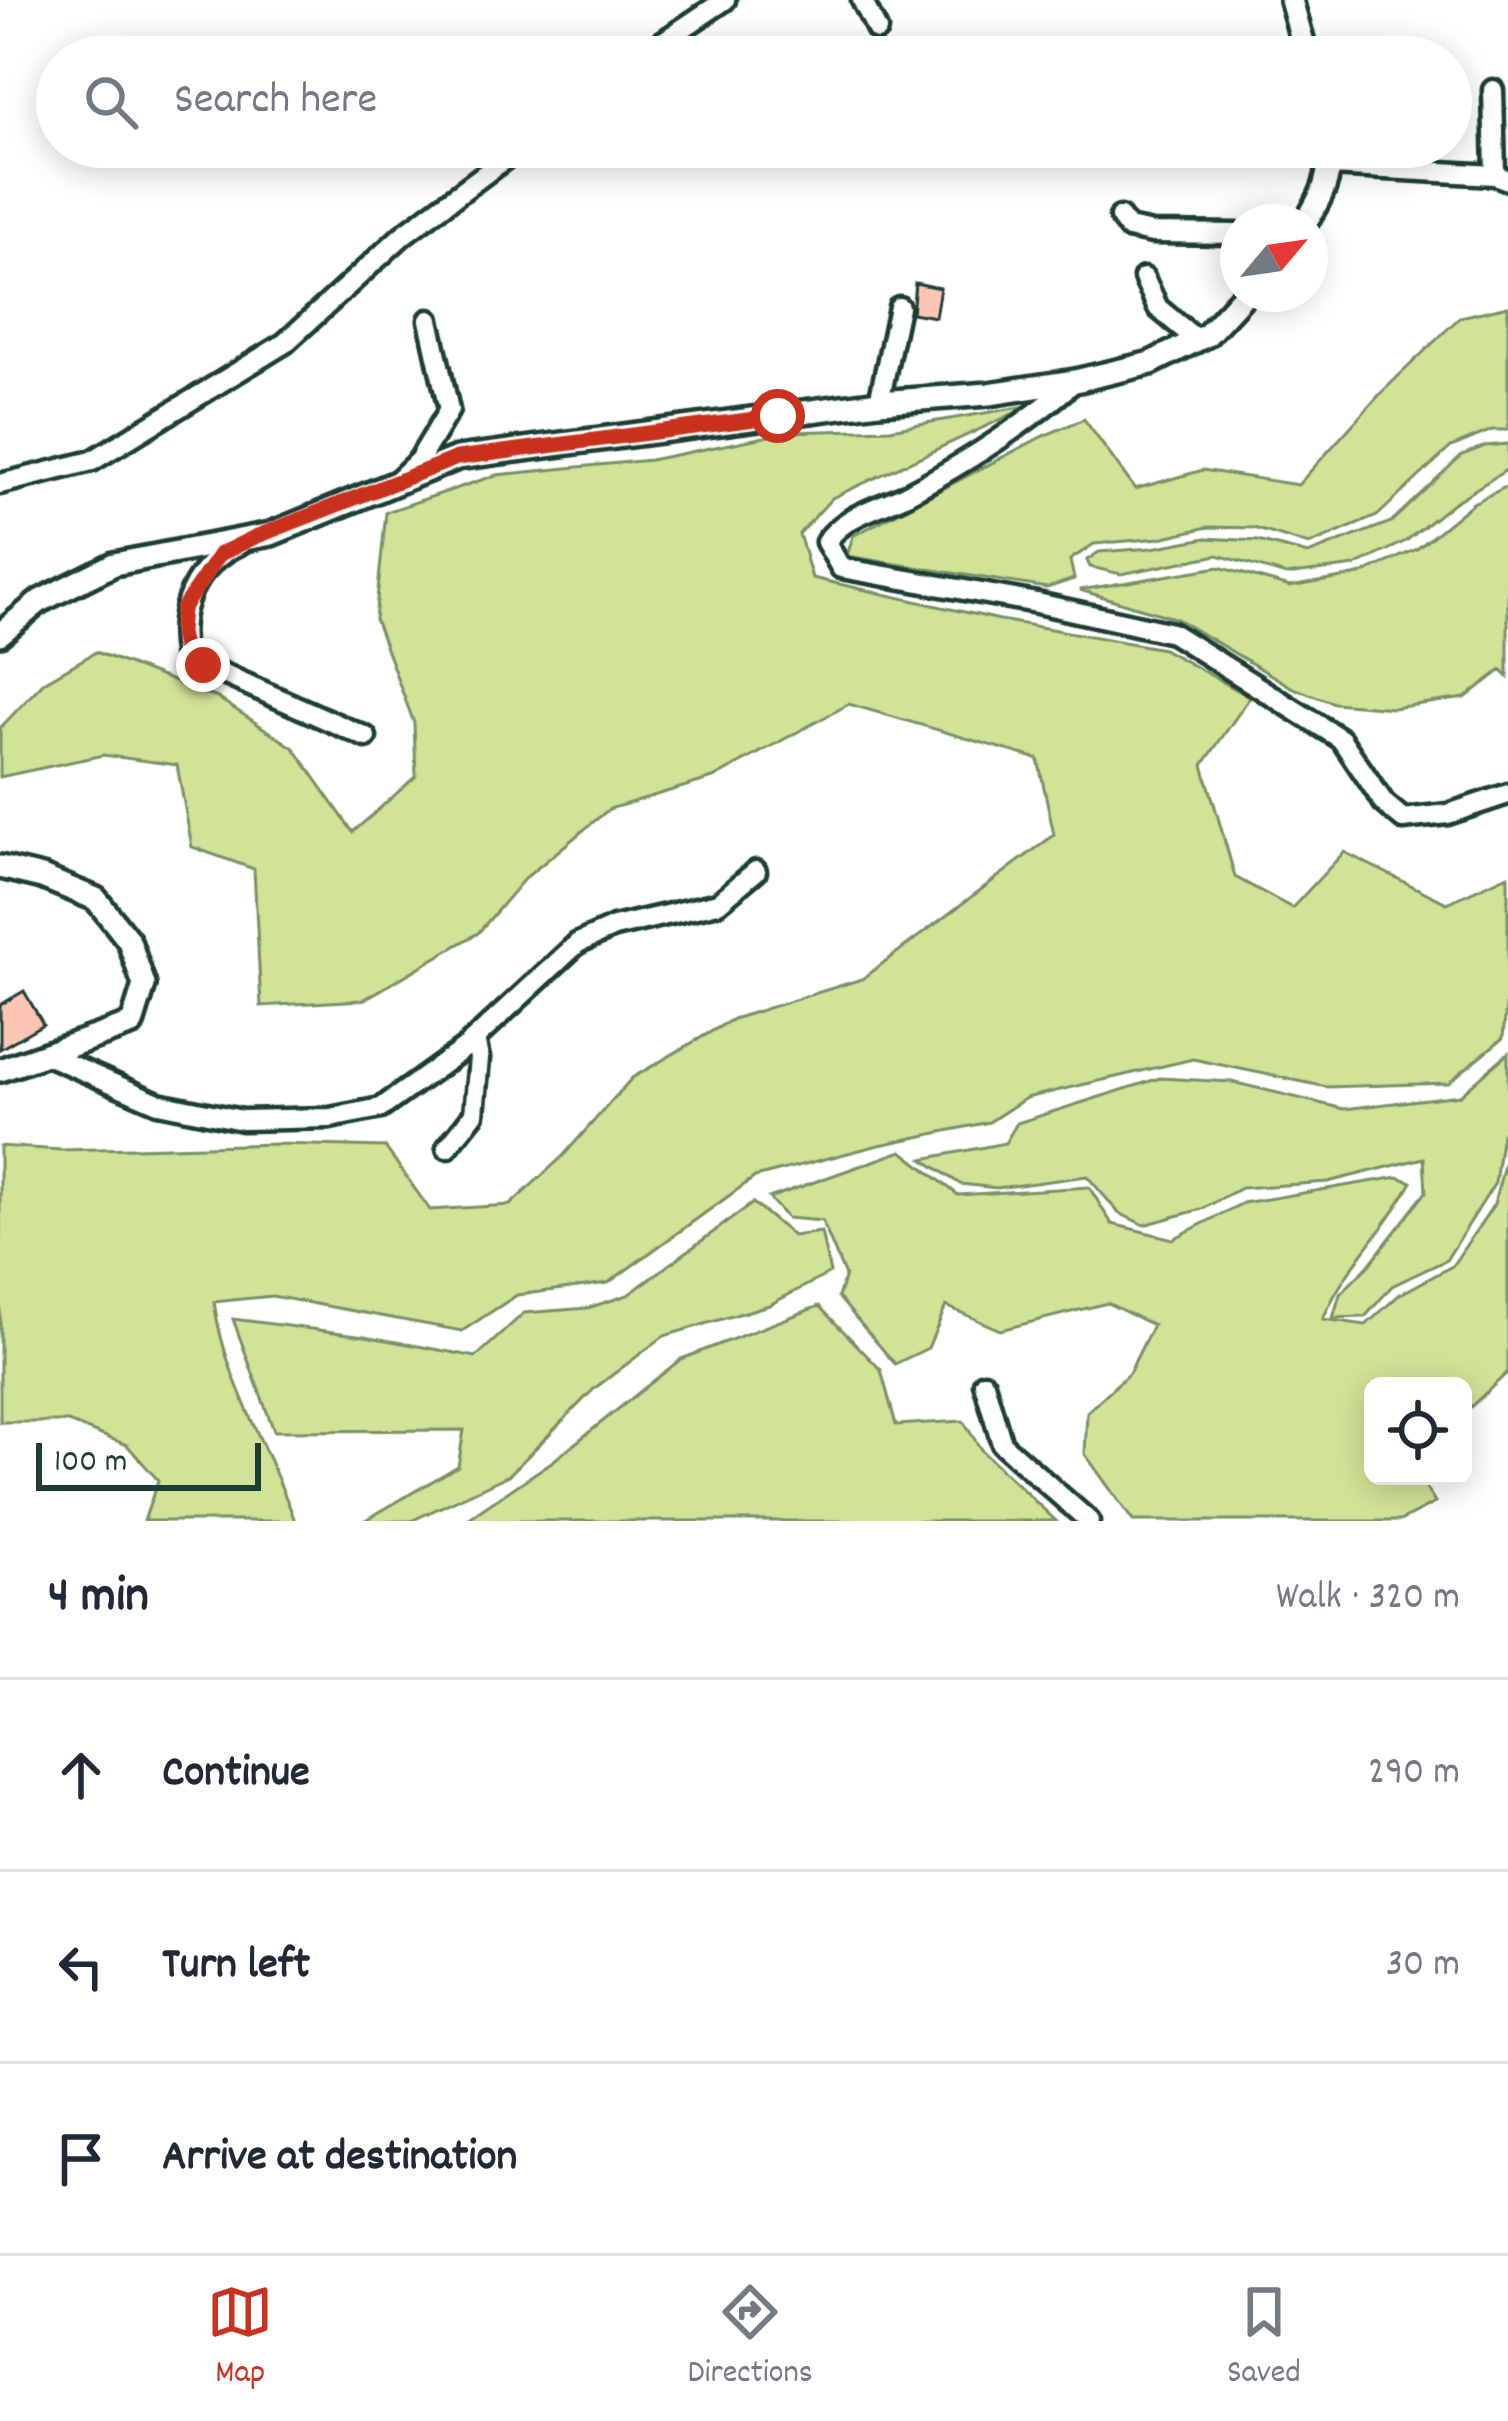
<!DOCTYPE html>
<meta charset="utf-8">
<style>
:root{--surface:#fff;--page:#f2f2f3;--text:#1f2937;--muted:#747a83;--line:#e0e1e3;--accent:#c8321e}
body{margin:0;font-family:Dekko,sans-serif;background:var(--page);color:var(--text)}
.controls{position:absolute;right:36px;bottom:36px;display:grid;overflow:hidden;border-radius:18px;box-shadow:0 6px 30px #0003}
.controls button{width:108px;height:108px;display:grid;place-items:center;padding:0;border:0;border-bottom:3px solid var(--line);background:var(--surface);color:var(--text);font:60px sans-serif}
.compass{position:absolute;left:1220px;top:204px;width:108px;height:108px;border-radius:50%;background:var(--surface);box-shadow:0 6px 30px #0003;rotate:61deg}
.scale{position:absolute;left:36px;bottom:30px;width:225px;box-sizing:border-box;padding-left:12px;border:6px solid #1f3d34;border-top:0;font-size:33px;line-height:42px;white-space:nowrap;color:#1f3d34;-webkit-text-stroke:9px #fff;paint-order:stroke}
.stop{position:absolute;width:36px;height:36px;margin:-27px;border:9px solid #c8321e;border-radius:50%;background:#fff}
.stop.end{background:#c8321e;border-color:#fff;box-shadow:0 3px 12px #0008}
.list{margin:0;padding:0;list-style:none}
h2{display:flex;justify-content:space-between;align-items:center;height:156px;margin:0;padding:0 48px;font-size:51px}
h2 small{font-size:39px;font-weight:400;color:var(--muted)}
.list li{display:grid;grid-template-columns:78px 1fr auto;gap:36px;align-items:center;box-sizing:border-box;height:192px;padding:0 48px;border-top:3px solid var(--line)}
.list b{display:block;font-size:45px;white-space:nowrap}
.list em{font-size:39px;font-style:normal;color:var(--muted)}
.icon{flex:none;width:66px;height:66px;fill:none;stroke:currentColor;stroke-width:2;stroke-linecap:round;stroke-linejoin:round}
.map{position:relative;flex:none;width:1508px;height:1521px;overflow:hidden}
.search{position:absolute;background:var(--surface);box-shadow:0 6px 30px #0003;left:36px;right:36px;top:36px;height:132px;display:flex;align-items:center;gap:30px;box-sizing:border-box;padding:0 42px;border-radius:66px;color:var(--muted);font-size:45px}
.sheet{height:732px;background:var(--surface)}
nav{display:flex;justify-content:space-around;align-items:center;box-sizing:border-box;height:168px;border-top:3px solid var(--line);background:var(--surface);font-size:33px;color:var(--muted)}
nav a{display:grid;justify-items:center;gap:6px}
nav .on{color:var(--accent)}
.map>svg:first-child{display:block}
.green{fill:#d1e397;stroke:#789066;stroke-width:3}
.building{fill:#fec5b5;stroke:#1f3d34;stroke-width:3}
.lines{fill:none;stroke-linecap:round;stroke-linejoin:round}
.minor-casing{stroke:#1f3d34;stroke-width:27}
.tertiary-casing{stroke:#1f3d34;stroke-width:30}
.minor{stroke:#fff;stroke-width:18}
.tertiary{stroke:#fff;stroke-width:21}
.route{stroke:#c8321e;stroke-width:15}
</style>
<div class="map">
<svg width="1508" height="1521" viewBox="0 0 1508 1521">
<rect width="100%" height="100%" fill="#fff"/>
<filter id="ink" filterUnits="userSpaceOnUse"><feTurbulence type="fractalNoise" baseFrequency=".00833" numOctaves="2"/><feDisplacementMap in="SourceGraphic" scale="24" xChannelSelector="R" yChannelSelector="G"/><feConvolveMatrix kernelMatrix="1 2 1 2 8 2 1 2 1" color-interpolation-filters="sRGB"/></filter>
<g filter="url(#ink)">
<path class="green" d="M1508,306V430H1492L1451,447L1377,516L1309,545L1254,528L1208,527L1160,538L1094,544L1070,560L1074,579L1047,588L847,556L853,536L1043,436L1084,419L1135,489L1203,470L1298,485L1381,393L1460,317Z
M1032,405L832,498L799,534L812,578L1000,620L1163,649L1250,697L1203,765L1235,877L1292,908L1344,852L1447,903L1508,875V985L1503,1038L1448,1083L1327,1087L1193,1059L1026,1098L989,1122L875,1146L755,1177L608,1283L517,1295L462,1331L272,1296L214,1302C225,1381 268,1447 295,1521H144L158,1480L127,1445L68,1422H0V1146L61,1150L276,1144L385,1147L430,1210L510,1205L563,1156L632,1078L733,1019L862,979L1054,835L1038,759L849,704L713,778L609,809L524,879L478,933L363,1000L261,1006L254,869L192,847L177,765L103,755L0,777V728L44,682L96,652L218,698L294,748L353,832L416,776L414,723L375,619L386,512L496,475L650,460L789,432L890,429Z
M1508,444V469L1453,503L1406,541L1355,566L1286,575L1218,555L1121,574L1090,567L1087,560L1099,552L1152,548L1206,538L1258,541L1308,554L1391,522L1462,455L1485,446Z
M1508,486V677L1501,670L1465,698L1393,708L1334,703L1293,688L1177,619L1080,590L1219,567L1290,587L1359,575L1417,549L1473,503Z
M1508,1053V1128L1502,1133L1495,1183L1446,1260L1392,1286L1365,1317L1333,1318L1340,1294L1369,1265L1426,1192L1424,1158L1328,1182L1241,1188L1202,1209L1144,1225L1119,1213L1087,1176L997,1188L960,1184L923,1159L1005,1143L1017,1123L1160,1078L1232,1082L1344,1109L1460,1095Z
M1508,1150V1372L1463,1414V1386H1373V1476H1418L1435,1503L1400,1521H1133L1085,1454L1087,1412L1129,1373L1153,1325L1107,1303L1000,1330L946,1306L928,1348L895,1364L838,1297L845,1276L822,1221L787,1218L769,1198L902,1151L958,1195L1089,1187L1112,1224L1173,1239L1243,1203L1398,1177L1412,1182C1384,1232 1345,1267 1323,1319L1366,1325L1399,1295L1452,1266L1494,1204Z
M753,1203L793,1236L821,1232L830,1273L769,1305L664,1336L595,1388L509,1475L411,1521H364L458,1466L464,1430L274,1431L233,1319L365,1336L476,1357L524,1313L588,1308L628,1295Z
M819,1306L881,1370L896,1425L963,1421L982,1451L1056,1521H465L553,1461L681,1359Z"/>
<path class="building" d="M915,283L940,288L935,317L912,313Z
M24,991L43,1024L0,1049V1005Z"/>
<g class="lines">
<g class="minor-casing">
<path id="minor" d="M862,0L877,30
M640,57L725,0
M1493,90L1495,175
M1331,166L1495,175L1508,180
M1120,217L1128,228L1152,233L1238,234
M1144,278L1158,308L1197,340
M1075,381C1025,425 964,464 905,495C876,509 845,515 826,542L841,568L1037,603L1172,633L1341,739L1384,803L1403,819L1448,814L1508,794
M879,402L899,307
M398,480L419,460L449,410L429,320
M0,484L92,461L285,343L403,235L521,147
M240,544C194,566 175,609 185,657L366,737
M47,1055L158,1103L242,1120L330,1118L381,1108L466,1047L578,943L614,927L718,903L756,871
M447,1148L474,1114L479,1058L475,1039
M984,1383L1002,1444L1089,1521"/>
</g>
<g class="tertiary-casing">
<path id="tertiary" d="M1291,0L1307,57
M1306,222C1321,197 1333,177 1327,147
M0,634L40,601L114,564L271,534L457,458L879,402L989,394L1075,381L1151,363L1207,335L1245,294
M0,867L42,877L96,899L129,941L144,985L132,1024L0,1070"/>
</g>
<use href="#minor" class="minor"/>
<use href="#tertiary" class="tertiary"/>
</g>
</g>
<g class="lines" filter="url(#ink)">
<path class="route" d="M203,665L185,657L180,633L182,609L220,554L255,537L457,458L778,416"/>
</g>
</svg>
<div class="controls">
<button><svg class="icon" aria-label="locate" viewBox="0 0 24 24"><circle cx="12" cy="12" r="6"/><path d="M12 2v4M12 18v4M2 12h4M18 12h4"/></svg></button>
</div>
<svg class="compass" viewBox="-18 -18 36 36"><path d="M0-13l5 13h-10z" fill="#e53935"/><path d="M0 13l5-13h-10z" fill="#747a83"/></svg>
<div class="scale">100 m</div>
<div class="stop" style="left:778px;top:416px"></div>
<div class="stop end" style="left:203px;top:665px"></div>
<div class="search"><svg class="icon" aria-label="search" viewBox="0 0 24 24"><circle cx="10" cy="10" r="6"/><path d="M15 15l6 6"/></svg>Search here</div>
</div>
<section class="sheet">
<h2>4 min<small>Walk · 320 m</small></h2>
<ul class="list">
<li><svg class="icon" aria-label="ahead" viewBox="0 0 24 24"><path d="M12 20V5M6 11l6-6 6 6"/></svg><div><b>Continue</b></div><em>290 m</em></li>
<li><svg class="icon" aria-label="left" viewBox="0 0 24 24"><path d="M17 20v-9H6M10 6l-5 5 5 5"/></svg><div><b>Turn left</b></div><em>30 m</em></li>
<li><svg class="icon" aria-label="arrive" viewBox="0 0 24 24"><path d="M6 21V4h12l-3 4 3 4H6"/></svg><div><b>Arrive at destination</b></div></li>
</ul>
</section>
<nav>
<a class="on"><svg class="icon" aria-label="map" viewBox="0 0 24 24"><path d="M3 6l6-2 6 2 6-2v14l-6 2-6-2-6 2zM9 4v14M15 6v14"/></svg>Map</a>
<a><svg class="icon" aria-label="directions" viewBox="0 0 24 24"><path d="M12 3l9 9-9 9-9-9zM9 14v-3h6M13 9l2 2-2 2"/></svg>Directions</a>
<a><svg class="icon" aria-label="saved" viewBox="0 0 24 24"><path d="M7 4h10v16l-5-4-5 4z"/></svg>Saved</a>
</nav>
